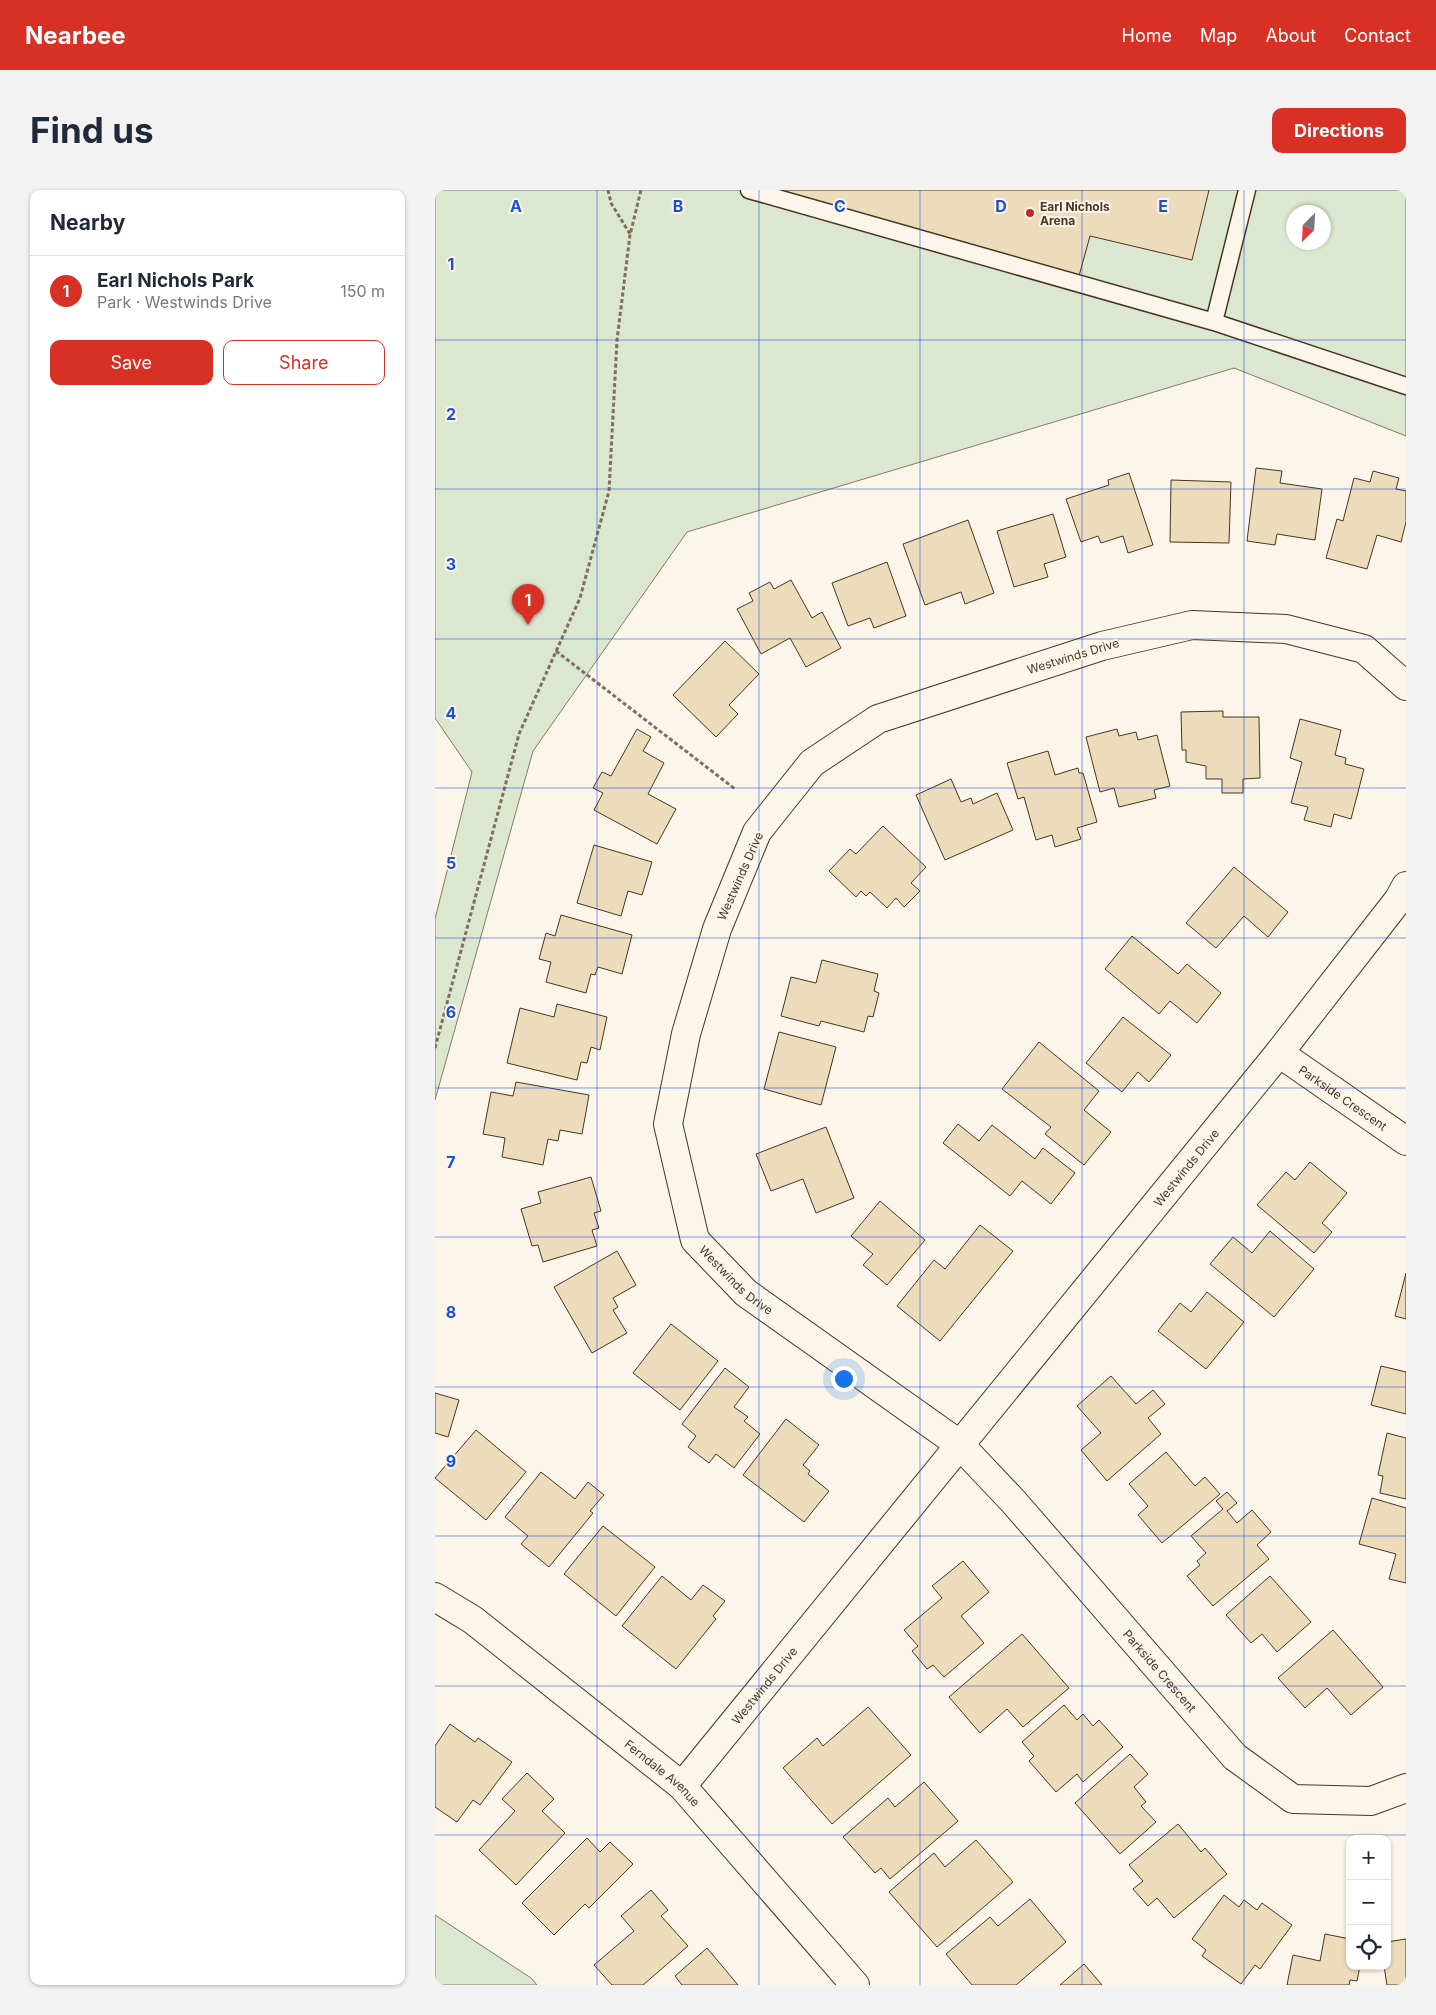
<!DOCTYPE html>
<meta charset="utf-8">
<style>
:root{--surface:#fff;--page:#f2f2f3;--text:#1f2937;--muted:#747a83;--line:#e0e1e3;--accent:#d93025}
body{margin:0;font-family:Inter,sans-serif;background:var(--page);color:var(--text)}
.controls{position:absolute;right:15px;bottom:15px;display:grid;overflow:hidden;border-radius:10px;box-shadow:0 1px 4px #0004}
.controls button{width:45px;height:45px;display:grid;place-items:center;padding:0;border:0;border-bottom:1px solid var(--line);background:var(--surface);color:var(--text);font:25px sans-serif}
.compass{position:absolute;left:851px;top:15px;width:45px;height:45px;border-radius:50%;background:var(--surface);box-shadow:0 1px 4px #0004;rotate:204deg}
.you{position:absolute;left:408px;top:1188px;width:18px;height:18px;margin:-12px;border:4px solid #fff;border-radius:50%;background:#1a73e8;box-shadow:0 0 0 8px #1a73e833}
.badge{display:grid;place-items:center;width:32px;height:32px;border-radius:50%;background:var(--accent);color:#fff;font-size:16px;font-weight:700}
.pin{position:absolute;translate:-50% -41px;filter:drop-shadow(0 1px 2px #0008)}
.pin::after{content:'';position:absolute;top:26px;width:18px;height:15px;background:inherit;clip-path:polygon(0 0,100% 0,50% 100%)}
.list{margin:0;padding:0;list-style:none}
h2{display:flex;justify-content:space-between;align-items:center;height:65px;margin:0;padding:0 20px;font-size:21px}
h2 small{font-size:16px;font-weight:400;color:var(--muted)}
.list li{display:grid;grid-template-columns:32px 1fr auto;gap:15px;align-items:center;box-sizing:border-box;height:70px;padding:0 20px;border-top:1px solid var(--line)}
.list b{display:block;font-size:19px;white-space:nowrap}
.list p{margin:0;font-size:16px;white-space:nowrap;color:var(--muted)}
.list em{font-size:16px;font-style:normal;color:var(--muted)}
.actions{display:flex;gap:10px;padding:15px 20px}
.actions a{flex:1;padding:11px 0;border:1px solid var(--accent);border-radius:10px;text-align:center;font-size:18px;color:var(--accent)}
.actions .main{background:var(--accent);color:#fff}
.icon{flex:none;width:28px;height:28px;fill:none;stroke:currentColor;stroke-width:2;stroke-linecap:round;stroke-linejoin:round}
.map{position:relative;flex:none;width:971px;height:1795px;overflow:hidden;border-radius:10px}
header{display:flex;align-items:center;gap:30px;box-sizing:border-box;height:70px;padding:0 25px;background:var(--accent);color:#fff}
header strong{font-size:24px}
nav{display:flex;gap:28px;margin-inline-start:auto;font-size:18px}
.intro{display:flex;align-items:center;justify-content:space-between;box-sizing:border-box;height:120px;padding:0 30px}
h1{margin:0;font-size:35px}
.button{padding:12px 22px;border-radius:10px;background:var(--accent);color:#fff;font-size:18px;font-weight:700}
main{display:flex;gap:30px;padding:0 30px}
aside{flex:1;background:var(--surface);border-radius:10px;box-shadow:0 1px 4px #0004}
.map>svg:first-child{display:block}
.green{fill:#dce7d0;stroke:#887966;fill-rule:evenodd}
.building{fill:#ecdcbc;stroke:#4a3520}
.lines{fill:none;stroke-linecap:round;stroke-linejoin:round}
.service-casing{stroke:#4a3520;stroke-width:19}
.minor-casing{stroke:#4a3520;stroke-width:30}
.tertiary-casing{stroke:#4a3520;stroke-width:30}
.path{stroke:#7f6f5c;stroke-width:3;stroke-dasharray:4 2.5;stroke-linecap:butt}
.service{stroke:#fbf6e9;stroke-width:16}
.minor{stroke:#fbf6e9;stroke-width:28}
.tertiary{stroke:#fbf6e9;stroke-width:28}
.grid{fill:none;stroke:#1d4ed8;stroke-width:1;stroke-opacity:0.55}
.poi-dot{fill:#c62828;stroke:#fbf6e9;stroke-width:2}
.labels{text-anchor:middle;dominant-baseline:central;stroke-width:4;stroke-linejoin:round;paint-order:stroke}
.poi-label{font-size:12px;font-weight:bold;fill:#4a3520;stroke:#fbf6e9;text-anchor:start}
.street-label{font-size:12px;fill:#4a3520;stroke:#fbf6e9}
.grid-label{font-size:16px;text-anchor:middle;font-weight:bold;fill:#1d4ed8;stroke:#fbf6e9;stroke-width:4;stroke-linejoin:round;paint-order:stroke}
</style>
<header>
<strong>Nearbee</strong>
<nav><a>Home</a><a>Map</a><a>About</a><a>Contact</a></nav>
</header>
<div class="intro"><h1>Find us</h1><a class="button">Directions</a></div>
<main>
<aside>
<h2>Nearby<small></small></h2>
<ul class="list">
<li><span class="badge">1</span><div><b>Earl Nichols Park</b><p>Park · Westwinds Drive</p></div><em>150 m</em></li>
</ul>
<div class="actions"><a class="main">Save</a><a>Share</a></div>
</aside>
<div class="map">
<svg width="971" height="1795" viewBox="0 0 971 1795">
<rect width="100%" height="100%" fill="#fbf6e9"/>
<path class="green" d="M0,0H971V246L799,178L252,342L98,561L0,910V729L37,582L0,528ZM858,22H888V52H858Z
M0,1725L96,1788L102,1795H0Z"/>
<path class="building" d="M339,0H774L757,70L655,46L644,86Z
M821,278L847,281L845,293L887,299L880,350L842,344L840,355L812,351Z
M938,281L964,288L961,299L971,301V332L966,352L942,345L932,379L891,368L902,329L908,331L919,288L935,292Z
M694,283L718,355L693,363L688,346L666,353L663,346L646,352L631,309L674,295L673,290Z
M736,290L796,292L794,353L735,352Z
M618,324L631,367L609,374L613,387L579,397L562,341Z
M533,330L559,403L530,414L526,402L490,415L468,354Z
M452,372L471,426L439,438L435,428L413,436L397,393Z
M356,390L377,428L387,422L406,458L371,477L355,448L326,464L302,419L318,411L314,403L335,392L339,399Z
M290,451L324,484L294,515L303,524L281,547L238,505Z
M788,521V527H824L825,588L808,589V603H787V589H771V576L751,572V560H747L746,522Z
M865,529L906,540L900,565L911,568L910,574L929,579L916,629L899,624L896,637L869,630L873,617L856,613L867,572L855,568Z
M202,539L216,547L208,561L229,573L213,604L241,619L222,654L159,620L168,603L158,598L167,582L176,586Z
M682,539L684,546L701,542L703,550L722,545L735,596L719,600L721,608L684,617L679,598L665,602L651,547Z
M613,561L620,585L643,578L644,583H648L662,632L642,638L646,649L620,657L617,645L601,650L589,607L583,609L572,573Z
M516,589L526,612L536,608L538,614L562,603L578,640L510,670L481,605Z
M448,636L491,677L476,693L485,701L469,717L461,708L452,718L435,702L431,706L426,701L421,707L394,681L415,659L421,664Z
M159,655L217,672L207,705L193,701L186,726L142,713Z
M799,677L853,722L833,747L809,726L781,758L751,733Z
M126,725L197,745L187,784L163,777L160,785L156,784L151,803L111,792L116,772L104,769L111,743L120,746Z
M697,746L743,784L752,774L786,803L762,833L735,811L724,824L670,779Z
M387,770L443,784L439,801L444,803L438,827L433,826L429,842L386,831L384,836L346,826L356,787L381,793Z
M122,814L172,827L165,860L156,857L152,873L146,872L142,890L72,873L85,818L119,827Z
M688,827L736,865L714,892L703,882L687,902L651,873Z
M344,842L401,857L386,915L329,899Z
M604,852L664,901L649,920L676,942L649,975L610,944L616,937L567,899Z
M81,892L154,905L147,944L125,940L123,951L113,949L108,975L67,967L70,948L48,944L56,902L78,906Z
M523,934L544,951L557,935L600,969L608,958L640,983L616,1014L587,991L575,1006L508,953Z
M391,937L419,1008L381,1023L368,989L336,1001L321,964Z
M875,972L912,1003L887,1033L897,1042L879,1063L822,1015L851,982L860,990Z
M156,987L166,1021L159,1023L164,1038L157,1040L162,1056L108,1072L103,1055L97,1056L86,1019L106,1013L103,1002Z
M445,1011L490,1050L452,1095L428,1075L438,1064L416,1046Z
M545,1035L578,1061L505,1151L462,1116L499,1070L510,1079Z
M835,1041L879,1079L839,1127L775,1074L798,1047L817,1063Z
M182,1061L201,1095L178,1108L183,1117L178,1120L192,1143L157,1163L119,1097Z
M971,1083V1129L960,1126Z
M772,1102L809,1132L771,1179L723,1141L745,1113L756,1122Z
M236,1134L283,1171L245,1220L198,1183Z
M946,1176L971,1182V1224L936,1215Z
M290,1178L314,1197L299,1217L313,1227L309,1231L325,1244L299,1278L281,1264L274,1273L253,1257L261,1246L247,1234Z
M676,1186L701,1214L718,1200L730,1214L713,1228L726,1244L672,1291L646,1260L666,1243L642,1216Z
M0,1203L24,1210L13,1247L0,1243Z
M351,1229L384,1255L368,1275L375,1281L373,1284L394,1301L369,1332L308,1285Z
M41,1240L91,1282L51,1330L0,1288Z
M952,1243L971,1248V1309L945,1303L948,1286L943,1285Z
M731,1262L760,1296L770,1287L785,1304L727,1353L703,1325L713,1316L694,1294Z
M106,1282L140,1309L153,1292L169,1305L155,1321L158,1323L114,1377L86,1354L93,1346L70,1327Z
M792,1302L802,1313L792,1321L802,1333L817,1320L836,1342L822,1355L834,1369L778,1416L752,1386L765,1375L762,1371L771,1363L756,1346L788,1319L781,1311Z
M937,1308L971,1318V1393L954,1389L961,1364L924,1354Z
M168,1336L220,1377L181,1426L129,1384Z
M528,1371L554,1402L526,1426L549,1453L509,1487L498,1475L492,1479L477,1461L483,1456L469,1440L507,1408L497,1396Z
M227,1386L256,1410L268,1395L290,1411L278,1426L281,1429L241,1479L187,1436Z
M835,1386L876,1432L842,1462L827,1444L816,1453L791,1425Z
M898,1440L948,1497L916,1525L892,1498L870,1518L843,1488Z
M587,1444L634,1498L588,1537L572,1519L545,1543L514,1507Z
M629,1515L642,1530L648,1524L658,1536L664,1530L688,1557L648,1592L642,1584L621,1602L594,1571L599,1566L587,1552Z
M433,1517L476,1565L397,1634L348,1578L382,1548L388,1556Z
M15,1534L40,1552L43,1548L77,1572L45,1615L38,1610L22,1632L0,1617V1556Z
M695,1564L713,1584L699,1597L711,1612L706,1616L721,1632L685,1664L640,1613Z
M92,1583L119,1609L107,1621L130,1643L81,1695L44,1660L80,1621L67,1609Z
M489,1592L523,1631L455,1689L446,1678L440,1683L408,1647L453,1608L460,1617Z
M743,1634L766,1662L770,1658L792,1684L739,1728L722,1708L713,1716L698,1699L708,1691L694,1675Z
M152,1648L165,1662L175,1652L198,1674L154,1718L150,1714L119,1745L87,1713Z
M541,1650L578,1692L502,1757L454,1702L499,1663L510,1677Z
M216,1700L233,1720L226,1726L253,1756L208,1795H177L159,1775L199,1741L186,1726Z
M789,1705L804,1717L809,1710L822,1720L827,1713L857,1735L825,1779L820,1775L806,1794L767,1766L771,1760L757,1749Z
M595,1709L631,1752L581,1795H537L511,1764L555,1727L563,1736Z
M890,1744L915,1749V1776H925L922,1791L915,1790L914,1795H852L858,1765L885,1771Z
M971,1749V1795H952L949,1776H952V1752Z
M272,1758L288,1777L303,1795H247L240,1786Z
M649,1774L667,1795H625Z"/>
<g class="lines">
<g class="service-casing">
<path id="service" d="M314,0L779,132
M812,0L779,132L971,196"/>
</g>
<g class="minor-casing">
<g id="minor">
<path id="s1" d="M971,496L929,459L851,439L757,435L667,456L443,529L377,573L322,642L282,739L251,844L233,934L260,1050L311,1103L524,1254L578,1311L800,1567L858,1609L936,1611L971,1598"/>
<path id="s2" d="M844,863L971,951"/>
<path id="s3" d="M247,1596L844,863L964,709L971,696"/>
</g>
</g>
<g class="tertiary-casing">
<g id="tertiary">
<path id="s4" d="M0,1407L38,1430L247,1596L420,1795"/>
</g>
</g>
<path class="path" d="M173,0L176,13L195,44
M121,461L300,599
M0,858L84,544L145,408L174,301L182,150L195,45L206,0"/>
<use href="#service" class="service"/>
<use href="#minor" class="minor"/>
<use href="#tertiary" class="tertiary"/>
</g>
<path class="grid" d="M162,0V1795M324,0V1795M485,0V1795M647,0V1795M809,0V1795M0,150H971M0,299H971M0,449H971M0,598H971M0,748H971M0,898H971M0,1047H971M0,1197H971M0,1346H971M0,1496H971M0,1645H971"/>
<circle class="poi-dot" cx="595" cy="23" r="5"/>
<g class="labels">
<g class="poi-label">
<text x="605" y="16">Earl Nichols<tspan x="605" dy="14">Arena</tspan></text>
</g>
<g class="street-label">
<text transform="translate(638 466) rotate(-17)">Westwinds Drive</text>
<text transform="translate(305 686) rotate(-66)">Westwinds Drive</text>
<text stroke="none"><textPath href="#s2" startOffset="78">Parkside Crescent</textPath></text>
<text stroke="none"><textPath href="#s3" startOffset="798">Westwinds Drive</textPath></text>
<text stroke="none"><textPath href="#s1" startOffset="1209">Westwinds Drive</textPath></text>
<text stroke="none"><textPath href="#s1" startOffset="1789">Parkside Crescent</textPath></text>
<text stroke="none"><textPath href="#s3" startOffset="130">Westwinds Drive</textPath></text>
<text stroke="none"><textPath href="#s4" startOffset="288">Ferndale Avenue</textPath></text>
</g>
</g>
<g class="grid-label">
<text x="81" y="22">A</text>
<text x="243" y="22">B</text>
<text x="405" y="22">C</text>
<text x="566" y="22">D</text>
<text x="728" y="22">E</text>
<text x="16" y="80">1</text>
<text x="16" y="230">2</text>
<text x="16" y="380">3</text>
<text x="16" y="529">4</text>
<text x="16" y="679">5</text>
<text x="16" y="828">6</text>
<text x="16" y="978">7</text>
<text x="16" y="1128">8</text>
<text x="16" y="1277">9</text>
</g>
</svg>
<div class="controls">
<button>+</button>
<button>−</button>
<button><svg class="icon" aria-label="locate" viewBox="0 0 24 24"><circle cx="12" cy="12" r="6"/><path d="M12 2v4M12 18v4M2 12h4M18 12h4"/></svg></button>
</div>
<svg class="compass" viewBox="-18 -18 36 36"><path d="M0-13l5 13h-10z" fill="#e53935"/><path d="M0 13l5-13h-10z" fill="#747a83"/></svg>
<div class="you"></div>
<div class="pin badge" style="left:93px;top:435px">1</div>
</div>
</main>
